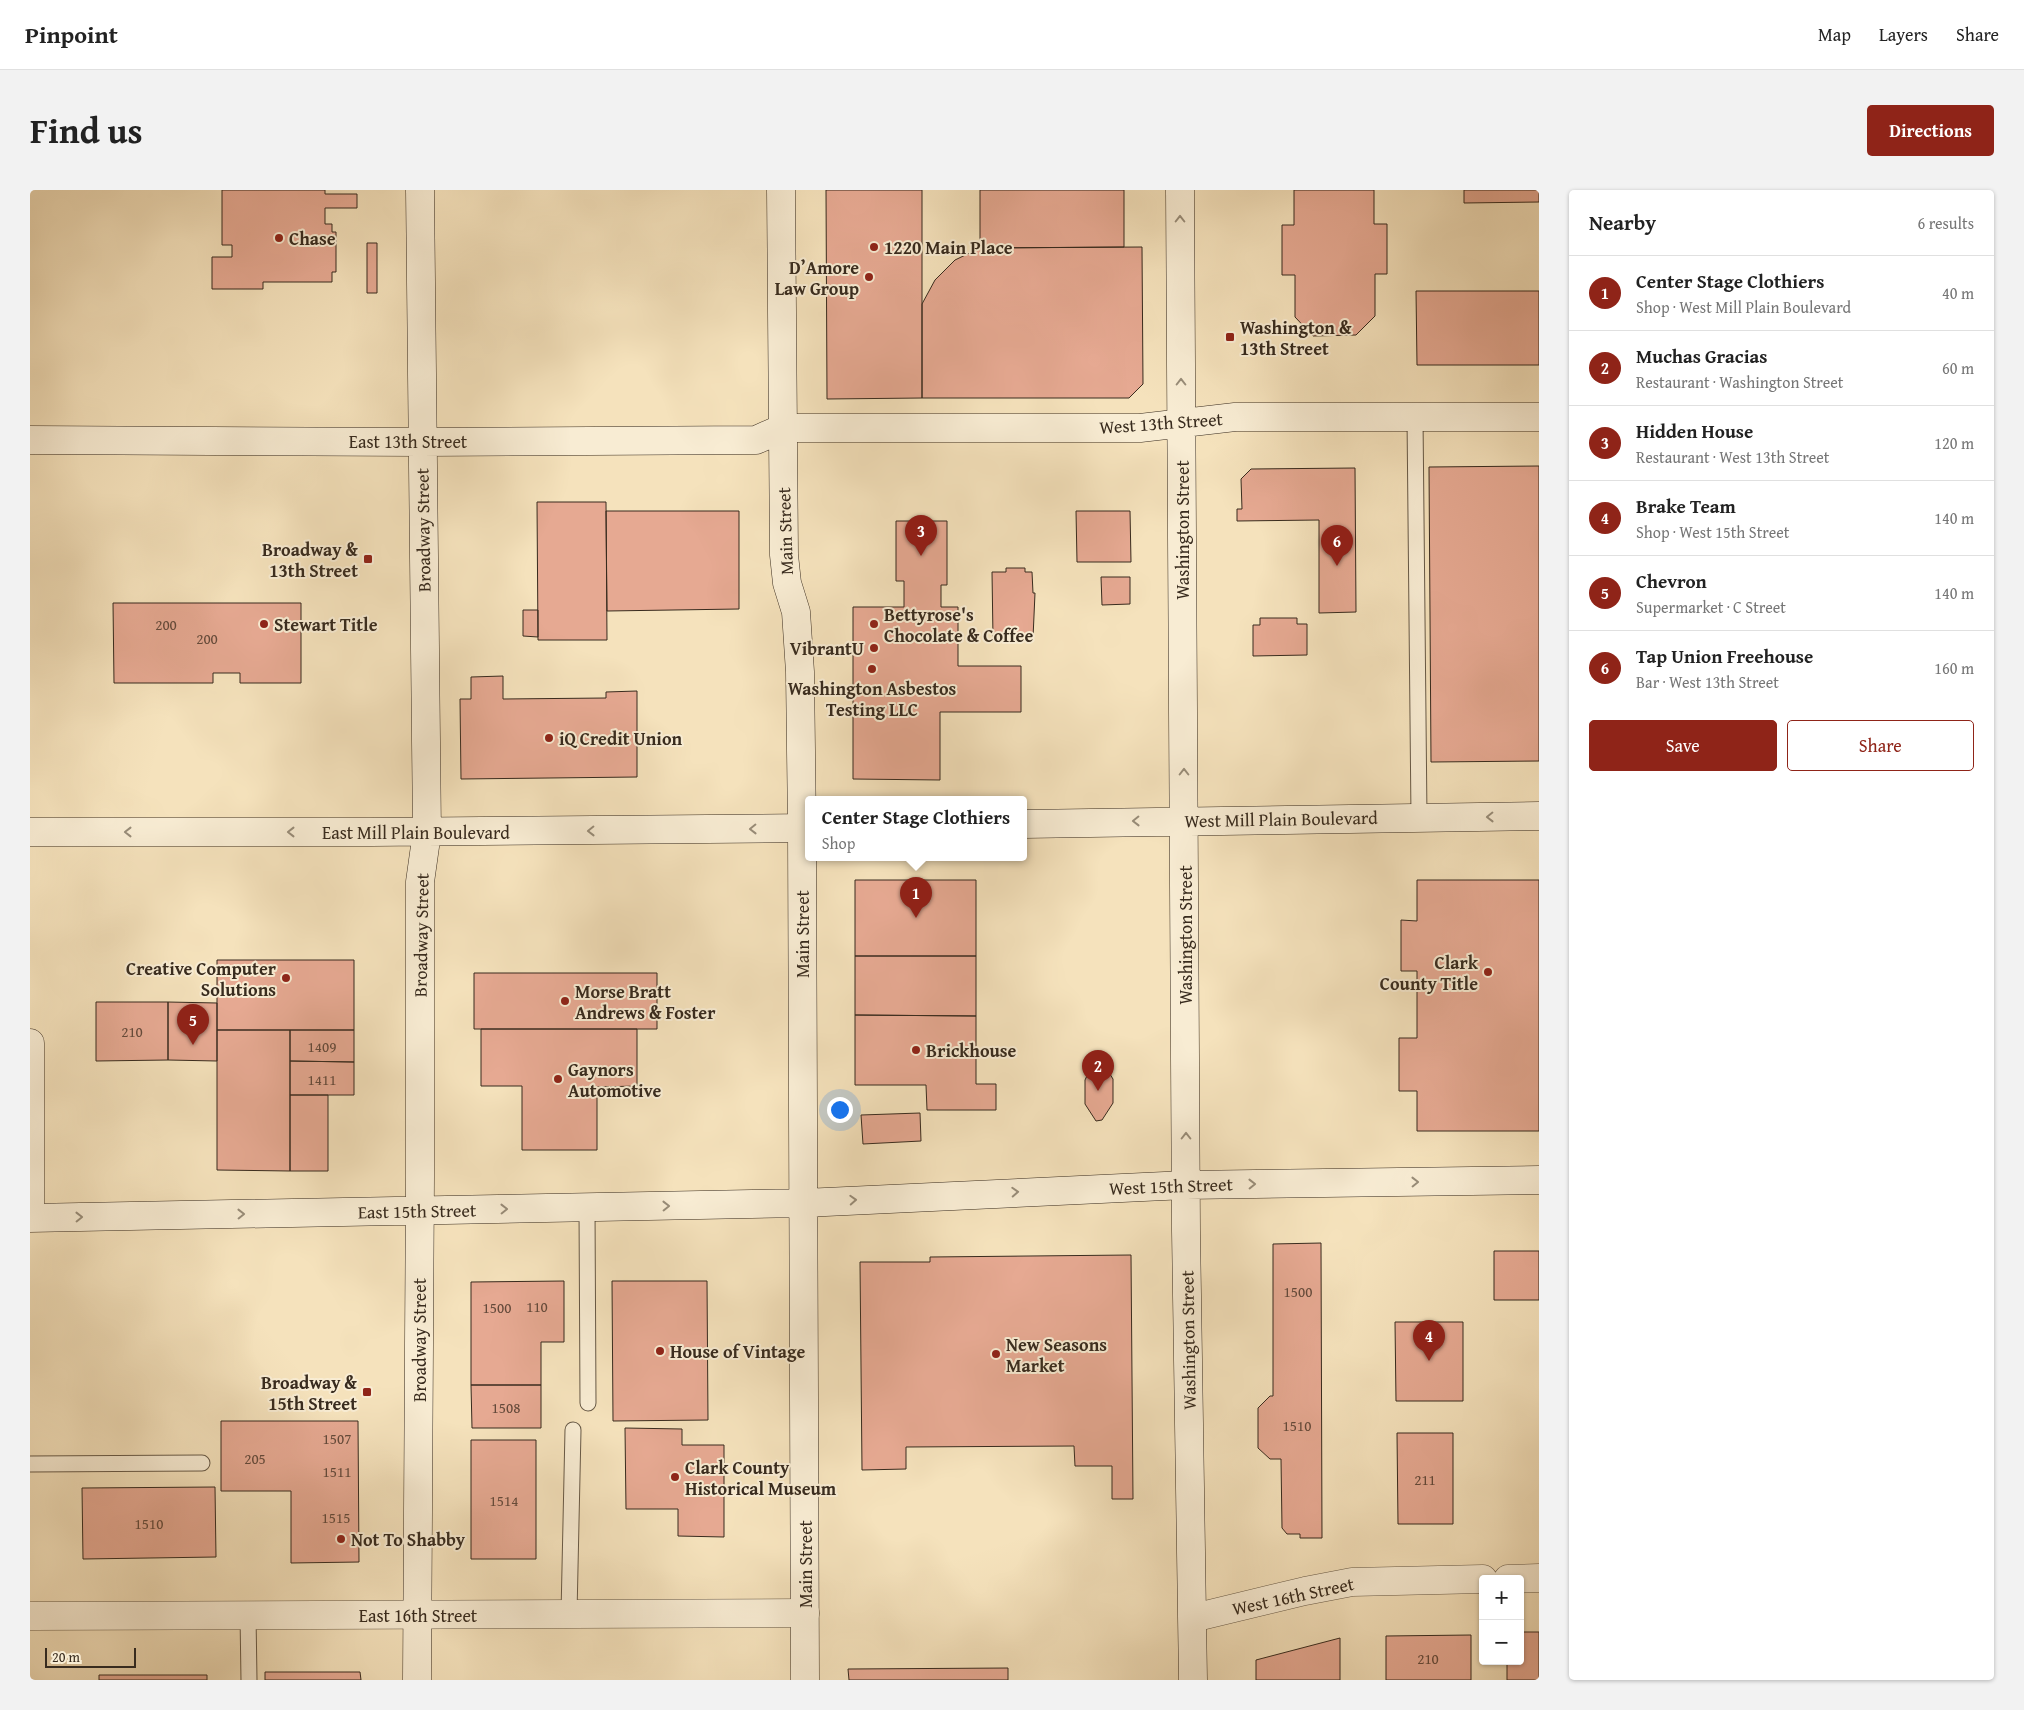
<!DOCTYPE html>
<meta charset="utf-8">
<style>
:root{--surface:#fff;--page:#f2f2f2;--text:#222;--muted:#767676;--line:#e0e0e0;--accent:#8f2418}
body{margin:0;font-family:"Gentium Book Plus",serif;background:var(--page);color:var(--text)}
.controls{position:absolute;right:15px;bottom:15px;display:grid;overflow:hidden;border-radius:5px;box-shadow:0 1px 4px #0004}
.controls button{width:45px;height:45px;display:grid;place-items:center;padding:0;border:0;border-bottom:1px solid var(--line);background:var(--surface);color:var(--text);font:25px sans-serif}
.scale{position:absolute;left:15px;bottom:12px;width:91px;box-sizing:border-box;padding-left:5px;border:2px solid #382b1e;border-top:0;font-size:14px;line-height:18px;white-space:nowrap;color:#382b1e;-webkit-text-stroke:4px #f8ecd3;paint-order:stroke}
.you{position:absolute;left:809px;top:919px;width:18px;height:18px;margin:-12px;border:4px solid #fff;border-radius:50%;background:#1a73e8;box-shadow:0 0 0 8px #1a73e833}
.badge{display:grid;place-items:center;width:32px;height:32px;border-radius:50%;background:var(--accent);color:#fff;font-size:16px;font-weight:700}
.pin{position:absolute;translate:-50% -41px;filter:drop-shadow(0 1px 2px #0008)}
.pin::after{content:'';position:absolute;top:26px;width:18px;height:15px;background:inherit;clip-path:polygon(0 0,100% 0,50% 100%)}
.popup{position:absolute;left:775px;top:606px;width:222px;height:65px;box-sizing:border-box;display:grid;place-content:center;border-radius:5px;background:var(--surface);filter:drop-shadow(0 1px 4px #0005);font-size:16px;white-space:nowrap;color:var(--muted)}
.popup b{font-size:19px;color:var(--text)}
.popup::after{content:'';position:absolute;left:50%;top:100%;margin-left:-10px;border:10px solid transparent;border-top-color:var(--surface)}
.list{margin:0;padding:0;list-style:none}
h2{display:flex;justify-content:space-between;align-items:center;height:65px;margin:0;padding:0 20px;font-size:21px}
h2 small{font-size:16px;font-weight:400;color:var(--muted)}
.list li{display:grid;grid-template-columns:32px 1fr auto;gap:15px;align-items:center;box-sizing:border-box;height:75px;padding:0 20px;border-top:1px solid var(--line)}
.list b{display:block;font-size:19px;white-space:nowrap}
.list p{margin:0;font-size:16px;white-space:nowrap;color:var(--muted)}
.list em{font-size:16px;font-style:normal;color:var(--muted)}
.actions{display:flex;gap:10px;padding:15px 20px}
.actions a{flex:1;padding:11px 0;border:1px solid var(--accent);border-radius:5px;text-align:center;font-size:18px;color:var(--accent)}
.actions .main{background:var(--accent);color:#fff}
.map{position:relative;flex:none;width:1509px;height:1490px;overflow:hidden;border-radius:5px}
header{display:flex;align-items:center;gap:30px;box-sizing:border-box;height:70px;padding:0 25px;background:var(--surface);border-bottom:1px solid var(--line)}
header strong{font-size:24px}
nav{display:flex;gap:28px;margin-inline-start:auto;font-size:18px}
.intro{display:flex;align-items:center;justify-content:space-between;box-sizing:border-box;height:120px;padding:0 30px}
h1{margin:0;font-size:35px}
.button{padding:12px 22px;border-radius:5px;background:var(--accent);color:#fff;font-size:18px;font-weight:700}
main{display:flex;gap:30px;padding:0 30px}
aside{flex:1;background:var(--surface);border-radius:5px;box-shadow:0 1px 4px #0004}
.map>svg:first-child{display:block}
.building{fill:#e6a992;stroke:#382b1e}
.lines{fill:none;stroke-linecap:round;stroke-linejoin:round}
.lane-casing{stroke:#675946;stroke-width:17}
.street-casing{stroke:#675946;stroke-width:29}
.secondary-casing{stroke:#382b1e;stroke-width:29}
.lane{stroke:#f8ecd3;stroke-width:15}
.street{stroke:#f8ecd3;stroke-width:28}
.secondary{stroke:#f8ecd3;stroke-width:28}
.oneway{stroke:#988c78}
.poi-dot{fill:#8f2418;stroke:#f8ecd3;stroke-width:2}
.labels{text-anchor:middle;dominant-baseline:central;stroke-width:4;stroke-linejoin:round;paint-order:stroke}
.number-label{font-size:15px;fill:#644a3b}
.poi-label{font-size:18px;font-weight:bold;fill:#382b1e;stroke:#f8ecd3;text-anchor:start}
.street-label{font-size:18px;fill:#382b1e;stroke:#f8ecd3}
</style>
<header>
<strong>Pinpoint</strong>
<nav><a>Map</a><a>Layers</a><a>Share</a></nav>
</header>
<div class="intro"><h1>Find us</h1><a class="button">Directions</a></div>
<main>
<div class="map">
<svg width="1509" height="1490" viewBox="0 0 1509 1490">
<rect width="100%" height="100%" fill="#f5e2bc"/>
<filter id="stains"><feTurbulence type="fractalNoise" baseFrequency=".004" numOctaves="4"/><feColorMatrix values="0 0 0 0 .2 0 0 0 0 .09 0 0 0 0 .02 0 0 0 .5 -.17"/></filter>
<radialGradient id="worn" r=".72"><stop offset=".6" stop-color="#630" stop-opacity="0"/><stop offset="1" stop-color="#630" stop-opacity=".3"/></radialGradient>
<path class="building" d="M192,0H295V4H327V18H295V34H302V42H306V82H302V92H233V99H182V67H202V55H192Z
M796,0H892V208L797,209Z
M950,0H1094V57L950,58Z
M1264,0H1344V34H1357V84H1345V126L1326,145L1283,146L1265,127V85H1252V35H1264Z
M1434,0H1509V12L1434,13Z
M337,53H347V103H337Z
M1112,57L1113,194L1099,208H892V114L905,90L925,70L950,58Z
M1386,101H1509V175H1387Z
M1509,276V571L1401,572L1399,277Z
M1325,278L1326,422L1289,423V330L1207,331V319H1212L1211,289L1221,279Z
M507,312H576L577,450H508Z
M576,321H709V419L577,421Z
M1046,321H1100L1101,372H1047Z
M866,331H917V395H911V417H928V476H991V522H910V590L823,589V417H874V391H866Z
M976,378H995V382H1002L1003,403H1005L1003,448H963L962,382H976Z
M1071,387H1100V414L1072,415Z
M83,413H271V493H210V483H183V493H84Z
M493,420H508V447L493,446Z
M1230,428H1267V434H1277V465L1223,466V435H1230Z
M473,486V509L576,508V502L607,501V587L431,589L430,509H441V487Z
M825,690H946V766H825Z
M1387,690H1509V941H1387V901H1369V848H1387V781H1371V730L1387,731Z
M825,766H946V826L825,825Z
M187,770H324V840H187Z
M444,783H627V839H444Z
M66,812H138V870L66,871Z
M138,812L187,813V871L138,870Z
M825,825L946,826V894H966V920H897L896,895H825Z
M451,839H607V896L567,897V960H492V896H451Z
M187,840H260V981L187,980Z
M260,840H324V872L260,871Z
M1071,870L1083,889V913L1072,930L1066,931L1055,914V890L1064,871Z
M260,871L324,872V905H260Z
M260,905H298V981H260Z
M890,923L891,951L833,954L831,925Z
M1291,1053L1292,1348H1270V1344H1257L1252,1338L1251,1269H1240L1228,1258V1218L1240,1206H1243V1054Z
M1464,1061H1509V1110H1464Z
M1101,1065L1103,1309H1082V1276H1045L1044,1256L876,1257V1279L832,1280L830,1072H900V1067Z
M534,1091V1152H511V1195H441V1092Z
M582,1091H677L678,1230L583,1231Z
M1365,1132H1433V1211H1366Z
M441,1195H511V1238H442Z
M191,1231H328L329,1372L261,1373V1301H191Z
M595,1238L652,1239V1255H694V1347L648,1346V1319H596Z
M1367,1243H1423V1334H1368Z
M441,1250H506V1369H441Z
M185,1297L186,1367L53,1369L52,1298Z
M1490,1442H1509V1490H1477V1471H1490Z
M1441,1445V1490H1356V1446Z
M1310,1448V1490H1226V1470Z
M978,1478V1490H819L818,1479Z
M235,1482H330L331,1490H235Z
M69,1485H177V1490H69Z"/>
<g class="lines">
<g class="lane-casing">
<path id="lane" d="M1385,227L1389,628
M557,1017L558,1213
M0,1274L172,1273
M539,1424L543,1240
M218,1425L219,1490"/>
</g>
<g class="street-casing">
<path id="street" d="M1478,1389L1509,1388
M0,1426L775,1423
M1163,1428L1275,1401L1322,1392L1453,1389"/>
</g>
<g class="secondary-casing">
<path id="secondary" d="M751,0L754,365L757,393L766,422L770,482L772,638L775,1490
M1150,0L1156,1041L1163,1490
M0,250L391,252L726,250L753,238H1110L1205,227H1509
M994,634L1509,626
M0,642H341L778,638
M0,853V1020
M0,1028L774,1013L1156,995L1509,990
M387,1490L390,987V692L397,642L390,0"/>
</g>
<use href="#lane" class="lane"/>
<use href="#street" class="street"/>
<use href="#secondary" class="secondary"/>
</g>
<defs><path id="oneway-chevron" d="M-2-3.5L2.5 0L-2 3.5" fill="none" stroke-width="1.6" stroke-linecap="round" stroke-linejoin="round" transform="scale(1.25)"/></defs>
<g class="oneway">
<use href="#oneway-chevron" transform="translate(1150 29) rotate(-90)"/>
<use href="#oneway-chevron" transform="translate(1151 192) rotate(-90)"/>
<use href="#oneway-chevron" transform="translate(1154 582) rotate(-90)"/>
<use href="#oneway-chevron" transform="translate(1460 627) rotate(179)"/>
<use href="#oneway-chevron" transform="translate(1106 631) rotate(179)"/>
<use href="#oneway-chevron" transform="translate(723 639) rotate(179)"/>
<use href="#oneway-chevron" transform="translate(561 641) rotate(179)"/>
<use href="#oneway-chevron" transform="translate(98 642) rotate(-180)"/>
<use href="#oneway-chevron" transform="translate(261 642) rotate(-180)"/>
<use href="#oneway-chevron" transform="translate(1156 946) rotate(-90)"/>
<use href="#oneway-chevron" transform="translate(1385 992) rotate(-1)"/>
<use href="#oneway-chevron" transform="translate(1222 994) rotate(-1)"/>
<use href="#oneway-chevron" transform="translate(985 1002) rotate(-3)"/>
<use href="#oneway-chevron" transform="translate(823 1010) rotate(-3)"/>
<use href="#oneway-chevron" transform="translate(636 1016) rotate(-1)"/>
<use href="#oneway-chevron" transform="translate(474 1019) rotate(-1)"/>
<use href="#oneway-chevron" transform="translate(211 1024) rotate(-1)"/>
<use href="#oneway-chevron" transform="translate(49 1027) rotate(-1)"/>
</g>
<g class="poi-dot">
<circle cx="249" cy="48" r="5"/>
<circle cx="844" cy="57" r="5"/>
<circle cx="839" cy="87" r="5"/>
<rect x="1195" y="142" width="10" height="10" rx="2.5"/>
<rect x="333" y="364" width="10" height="10" rx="2.5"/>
<circle cx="234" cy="434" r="5"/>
<circle cx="844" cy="434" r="5"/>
<circle cx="844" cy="458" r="5"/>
<circle cx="842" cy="479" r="5"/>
<circle cx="519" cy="548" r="5"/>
<circle cx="1458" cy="782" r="5"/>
<circle cx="256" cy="788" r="5"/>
<circle cx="535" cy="811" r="5"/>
<circle cx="886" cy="860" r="5"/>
<circle cx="528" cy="889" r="5"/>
<circle cx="630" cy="1161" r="5"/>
<circle cx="966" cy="1164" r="5"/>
<rect x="332" y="1197" width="10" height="10" rx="2.5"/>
<circle cx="645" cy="1287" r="5"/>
<circle cx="311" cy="1349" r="5"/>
</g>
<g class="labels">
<g class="number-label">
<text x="136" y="434">200</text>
<text x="177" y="448">200</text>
<text x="102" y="841">210</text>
<text x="292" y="856">1409</text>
<text x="292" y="889">1411</text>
<text x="1268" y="1101">1500</text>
<text x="507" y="1116">110</text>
<text x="467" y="1117">1500</text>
<text x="476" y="1217">1508</text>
<text x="1267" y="1235">1510</text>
<text x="307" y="1248">1507</text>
<text x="225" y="1268">205</text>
<text x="307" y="1281">1511</text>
<text x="1395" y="1289">211</text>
<text x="474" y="1310">1514</text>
<text x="306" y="1327">1515</text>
<text x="119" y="1333">1510</text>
<text x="1398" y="1468">210</text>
</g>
<g class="poi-label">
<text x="259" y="48">Chase</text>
<text x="854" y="57">1220 Main Place</text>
<text x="829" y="77" text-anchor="end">D’Amore<tspan x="829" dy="21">Law Group</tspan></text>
<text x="1210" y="137">Washington &amp;<tspan x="1210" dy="21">13th Street</tspan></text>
<text x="328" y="359" text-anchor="end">Broadway &amp;<tspan x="328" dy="21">13th Street</tspan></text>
<text x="854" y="424">Bettyrose's<tspan x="854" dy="21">Chocolate &amp; Coffee</tspan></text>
<text x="244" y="434">Stewart Title</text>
<text x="834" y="458" text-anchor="end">VibrantU</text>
<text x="842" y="498" text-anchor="middle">Washington Asbestos<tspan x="842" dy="21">Testing LLC</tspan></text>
<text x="529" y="548">iQ Credit Union</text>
<text x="1448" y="772" text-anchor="end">Clark<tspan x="1448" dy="21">County Title</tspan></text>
<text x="246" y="778" text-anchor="end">Creative Computer<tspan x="246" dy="21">Solutions</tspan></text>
<text x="545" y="801">Morse Bratt<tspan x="545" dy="21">Andrews &amp; Foster</tspan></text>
<text x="896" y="860">Brickhouse</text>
<text x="538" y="879">Gaynors<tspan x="538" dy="21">Automotive</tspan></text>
<text x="976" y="1154">New Seasons<tspan x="976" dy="21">Market</tspan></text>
<text x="640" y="1161">House of Vintage</text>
<text x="327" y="1192" text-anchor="end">Broadway &amp;<tspan x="327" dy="21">15th Street</tspan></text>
<text x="655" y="1277">Clark County<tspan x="655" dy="21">Historical Museum</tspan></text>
<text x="321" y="1349">Not To Shabby</text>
</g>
<g class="street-label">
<text transform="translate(1131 233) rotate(-4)">West 13th Street</text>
<text x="378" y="251">East 13th Street</text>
<text transform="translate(393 340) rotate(-91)">Broadway Street</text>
<text transform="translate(1152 340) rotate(-90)">Washington Street</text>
<text transform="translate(755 341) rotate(-92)">Main Street</text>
<text transform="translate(1251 629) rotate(-1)">West Mill Plain Boulevard</text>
<text x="386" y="642">East Mill Plain Boulevard</text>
<text transform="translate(772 744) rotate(-90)">Main Street</text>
<text transform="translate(391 745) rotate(-89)">Broadway Street</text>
<text transform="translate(1155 745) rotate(-90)">Washington Street</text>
<text transform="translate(1141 996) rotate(-2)">West 15th Street</text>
<text transform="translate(387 1021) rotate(-1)">East 15th Street</text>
<text transform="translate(389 1150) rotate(-90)">Broadway Street</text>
<text transform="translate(1158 1150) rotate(-91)">Washington Street</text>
<text transform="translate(775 1374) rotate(-90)">Main Street</text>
<text transform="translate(1263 1406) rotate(-12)">West 16th Street</text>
<text x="388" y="1425">East 16th Street</text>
</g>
</g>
<rect width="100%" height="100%" filter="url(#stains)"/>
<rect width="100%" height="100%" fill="url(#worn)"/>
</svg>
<div class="controls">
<button>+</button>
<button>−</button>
</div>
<div class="scale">20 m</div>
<div class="you"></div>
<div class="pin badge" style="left:886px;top:728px">1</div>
<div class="popup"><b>Center Stage Clothiers</b>Shop</div>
<div class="pin badge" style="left:1068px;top:901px">2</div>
<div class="pin badge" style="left:891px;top:366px">3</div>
<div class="pin badge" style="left:1399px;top:1171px">4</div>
<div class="pin badge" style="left:163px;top:855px">5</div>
<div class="pin badge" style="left:1307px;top:376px">6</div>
</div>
<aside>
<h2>Nearby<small>6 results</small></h2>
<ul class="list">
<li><span class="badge">1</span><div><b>Center Stage Clothiers</b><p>Shop · West Mill Plain Boulevard</p></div><em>40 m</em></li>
<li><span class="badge">2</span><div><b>Muchas Gracias</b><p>Restaurant · Washington Street</p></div><em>60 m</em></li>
<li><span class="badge">3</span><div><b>Hidden House</b><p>Restaurant · West 13th Street</p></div><em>120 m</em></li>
<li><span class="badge">4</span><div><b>Brake Team</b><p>Shop · West 15th Street</p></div><em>140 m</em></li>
<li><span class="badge">5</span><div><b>Chevron</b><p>Supermarket · C Street</p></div><em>140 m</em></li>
<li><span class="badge">6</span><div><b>Tap Union Freehouse</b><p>Bar · West 13th Street</p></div><em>160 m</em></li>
</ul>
<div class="actions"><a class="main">Save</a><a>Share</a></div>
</aside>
</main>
